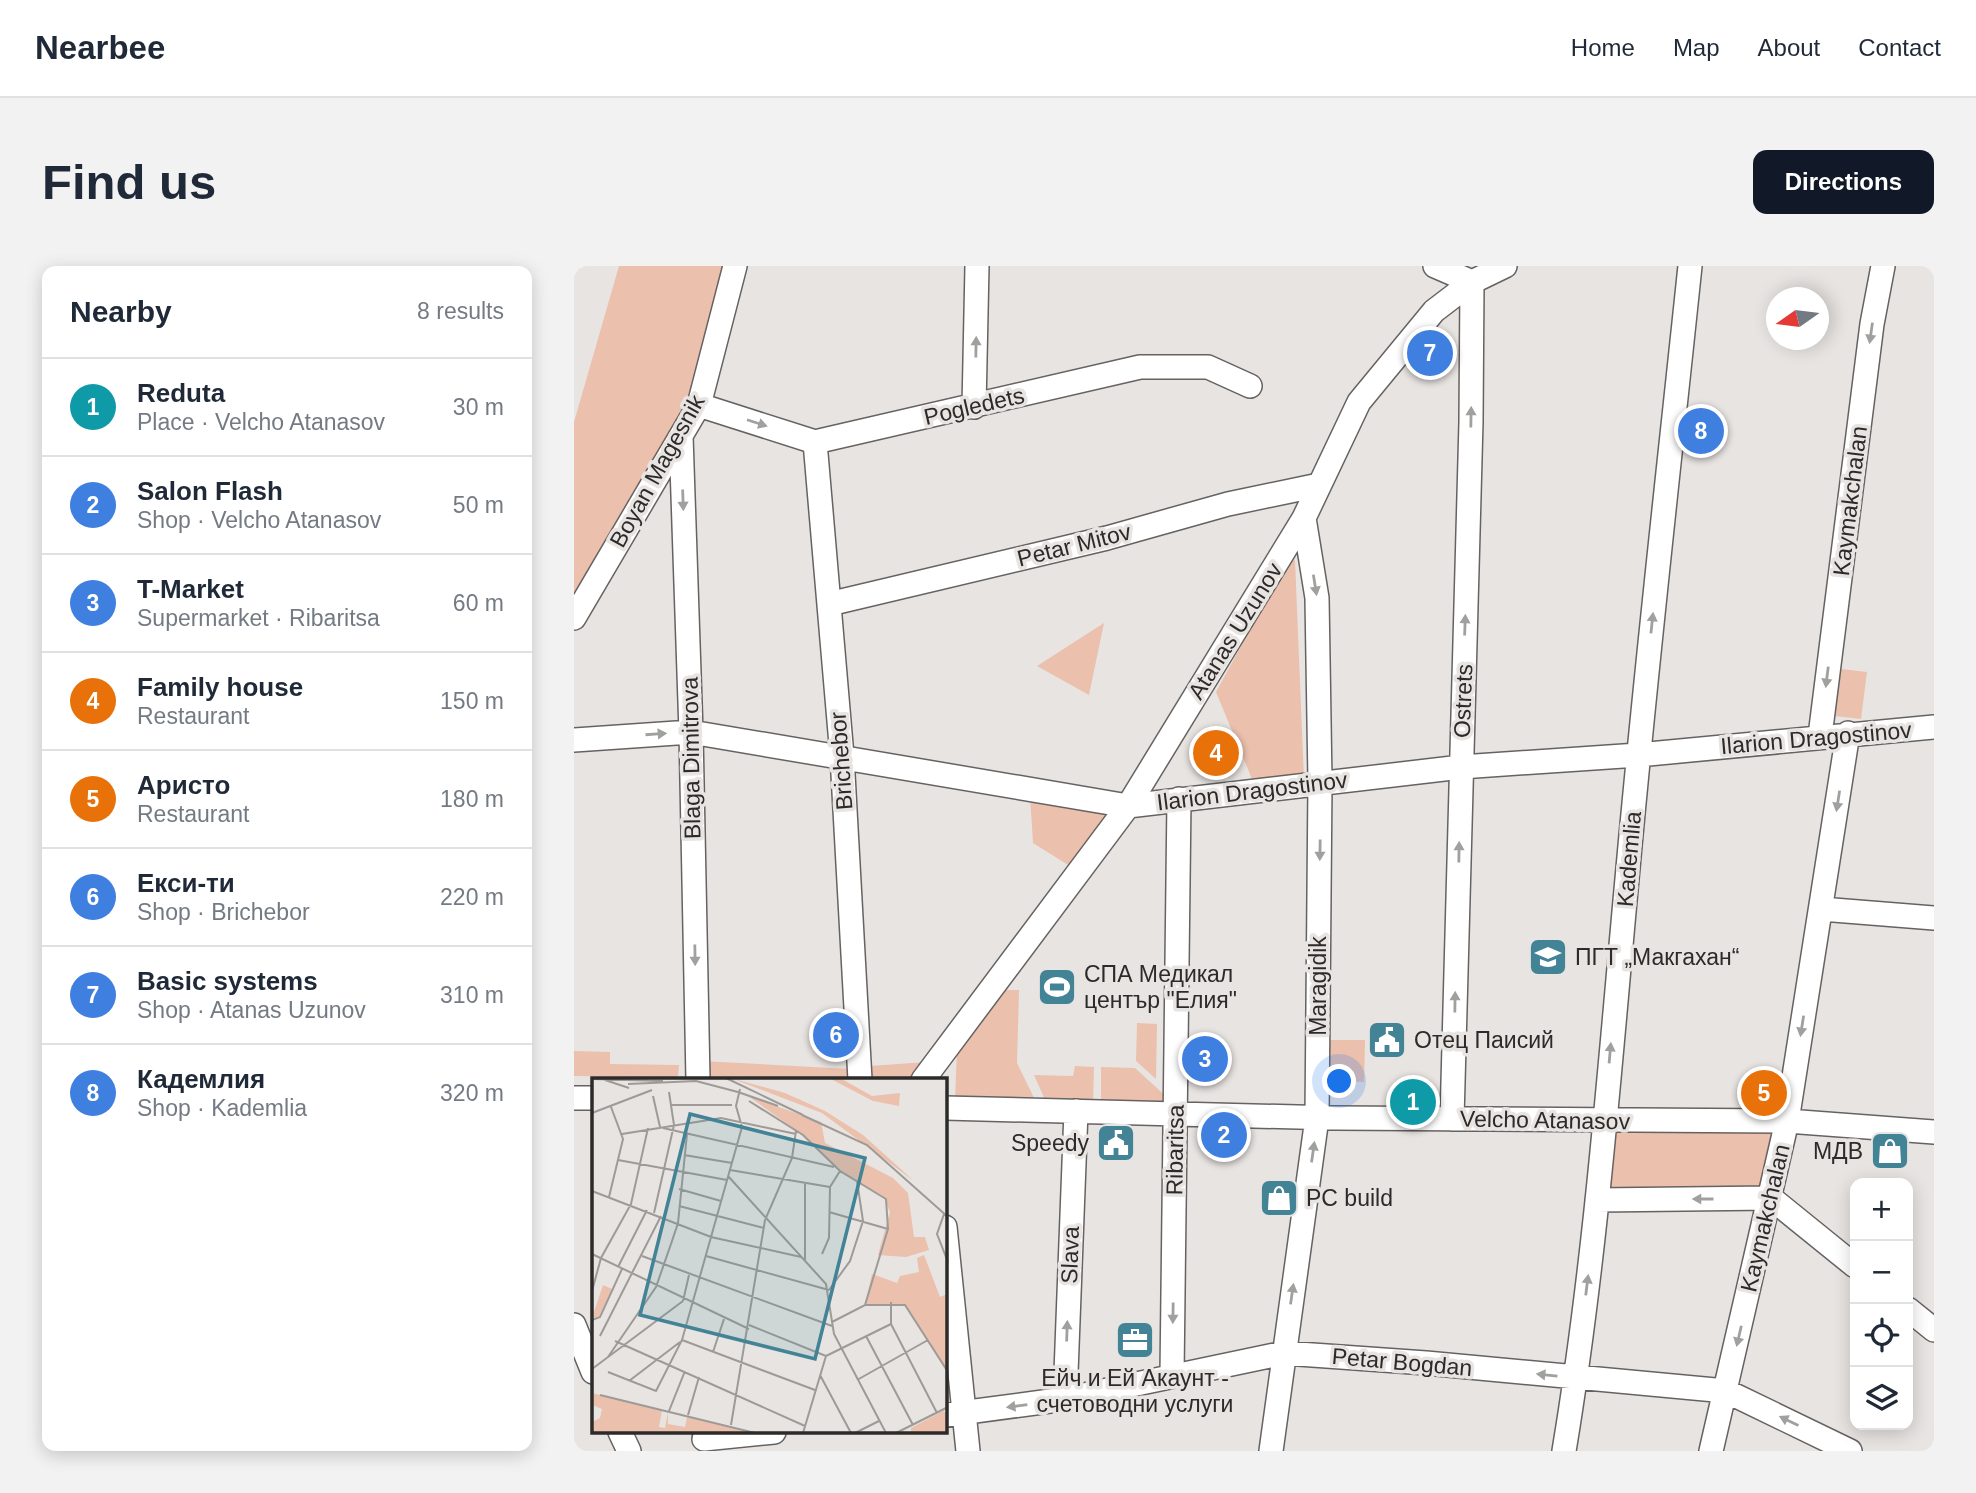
<!DOCTYPE html>
<meta charset="utf-8">
<style>
:root{--surface:#fff;--page:#f2f2f3;--text:#1f2937;--muted:#747a83;--line:#e0e1e3;--accent:#111827}
body{margin:0;font-family:Helvetica,sans-serif;background:var(--page);color:var(--text)}
.controls{position:absolute;right:21px;bottom:21px;display:grid;overflow:hidden;border-radius:14px;box-shadow:0 4px 18px #0003}
.controls button{width:63px;height:63px;display:grid;place-items:center;padding:0;border:0;border-bottom:2px solid var(--line);background:var(--surface);color:var(--text);font:35px sans-serif}
.compass{position:absolute;left:1192px;top:21px;width:63px;height:63px;border-radius:50%;background:var(--surface);box-shadow:0 4px 18px #0003;rotate:256deg}
.you{position:absolute;left:766px;top:816px;width:24px;height:24px;margin:-18px;border:5px solid #fff;border-radius:50%;background:#1a73e8;box-shadow:0 0 0 10px #1a73e833}
.badge{display:grid;place-items:center;width:46px;height:46px;border-radius:50%;background:var(--accent);color:#fff;font-size:23px;font-weight:700}
.pin{position:absolute;translate:-50% -50%;border:4px solid #fff;box-shadow:0 2px 7px #0006}
.list{margin:0;padding:0;list-style:none}
h2{display:flex;justify-content:space-between;align-items:center;height:91px;margin:0;padding:0 28px;font-size:30px}
h2 small{font-size:23px;font-weight:400;color:var(--muted)}
.list li{display:grid;grid-template-columns:46px 1fr auto;gap:21px;align-items:center;box-sizing:border-box;height:98px;padding:0 28px;border-top:2px solid var(--line)}
.list b{display:block;font-size:26px;white-space:nowrap}
.list p{margin:0;font-size:23px;white-space:nowrap;color:var(--muted)}
.list em{font-size:23px;font-style:normal;color:var(--muted)}
.icon{flex:none;width:38px;height:38px;fill:none;stroke:currentColor;stroke-width:2;stroke-linecap:round;stroke-linejoin:round}
.map{position:relative;flex:none;width:1360px;height:1185px;overflow:hidden;border-radius:14px}
header{display:flex;align-items:center;gap:42px;box-sizing:border-box;height:98px;padding:0 35px;background:var(--surface);border-bottom:2px solid var(--line)}
header strong{font-size:33px}
nav{display:flex;gap:38px;margin-inline-start:auto;font-size:24px}
.intro{display:flex;align-items:center;justify-content:space-between;box-sizing:border-box;height:168px;padding:0 42px}
h1{margin:0;font-size:49px}
.button{padding:18px 32px;border-radius:14px;background:var(--accent);color:#fff;font-size:24px;font-weight:700}
main{display:flex;gap:42px;padding:0 42px}
aside{flex:1;background:var(--surface);border-radius:14px;box-shadow:0 4px 18px #0003}
.map>svg:first-child{display:block}
.green{fill:#ebc0ac}
.lines{fill:none;stroke-linecap:round;stroke-linejoin:round}
.minor-casing{stroke:#666261;stroke-width:26}
.minor{stroke:#fff;stroke-width:23}
.oneway{fill:#a0a09f}
.labels{text-anchor:middle;dominant-baseline:central;stroke-width:7;stroke-linejoin:round;paint-order:stroke}
.street-label{font-size:23px;fill:#2d2b2a;stroke:#e8e4e2}
.poi-label{font-size:23px;fill:#2d2b2a;stroke:#e8e4e2;text-anchor:start}
.inset-road{fill:none;stroke:#9d9a98;stroke-width:2}
.view{fill:#428396;fill-opacity:0.15;stroke:#428396;stroke-width:3.5}
.inset-edge{fill:none;stroke:#2d2b2a;stroke-width:3.5}
</style>
<header>
<strong>Nearbee</strong>
<nav><a>Home</a><a>Map</a><a>About</a><a>Contact</a></nav>
</header>
<div class="intro"><h1>Find us</h1><a class="button">Directions</a></div>
<main>
<aside>
<h2>Nearby<small>8 results</small></h2>
<ul class="list">
<li><span class="badge" style="background:#0f9aa8">1</span><div><b>Reduta</b><p>Place · Velcho Atanasov</p></div><em>30 m</em></li>
<li><span class="badge" style="background:#3f7fe0">2</span><div><b>Salon Flash</b><p>Shop · Velcho Atanasov</p></div><em>50 m</em></li>
<li><span class="badge" style="background:#3f7fe0">3</span><div><b>T-Market</b><p>Supermarket · Ribaritsa</p></div><em>60 m</em></li>
<li><span class="badge" style="background:#e8710a">4</span><div><b>Family house</b><p>Restaurant</p></div><em>150 m</em></li>
<li><span class="badge" style="background:#e8710a">5</span><div><b>Аристо</b><p>Restaurant</p></div><em>180 m</em></li>
<li><span class="badge" style="background:#3f7fe0">6</span><div><b>Екси-ти</b><p>Shop · Brichebor</p></div><em>220 m</em></li>
<li><span class="badge" style="background:#3f7fe0">7</span><div><b>Basic systems</b><p>Shop · Atanas Uzunov</p></div><em>310 m</em></li>
<li><span class="badge" style="background:#3f7fe0">8</span><div><b>Кадемлия</b><p>Shop · Kademlia</p></div><em>320 m</em></li>
</ul>
</aside>
<div class="map">
<svg width="1360" height="1185" viewBox="0 0 1360 1185">
<rect width="100%" height="100%" fill="#e8e4e2"/>
<path class="green" d="M45,0H161L125,139L0,352V156Z
M721,294L730,513L680,518L642,426L713,296Z
M530,357L515,429L463,400Z
M1267,403L1293,406L1287,453L1261,450Z
M456,530L541,544L499,602L459,577Z
M427,724H445L443,797L463,838L381,834L383,783Z
M563,757L583,758L582,813L562,795Z
M754,774H791L790,816L753,815Z
M0,785L36,786V798L105,799L104,811L0,810Z
M128,795L276,803V814H128Z
M352,796L336,814H297L296,800Z
M501,800L520,801L519,838L472,836L460,809L499,810Z
M527,801L561,802L596,834L595,843L527,841Z
M1030,855H1213L1197,932L1023,934Z"/>
<g class="lines">
<g class="minor-casing">
<path id="minor" d="M861,0L898,16
M125,139L241,176L566,101H634L676,120
M400,141L403,0
M107,170L117,466L124,814
M241,176L268,490L286,814
M255,338L533,272L654,238L745,219
M0,352L125,139L161,0
M1246,470L1298,58L1309,0
M0,474L117,466L554,540L887,501L1064,489L1360,461
M1247,643L1360,652
M349,814L554,540L730,252L785,136L860,45L898,16L931,0
M0,832H19
M371,842L761,852L1213,855L1360,866
M878,853L897,156L898,16
M1197,932L1281,1000
M1023,934L1197,932
M371,961L394,1185
M1334,1043L1360,1064
M0,1059L19,1106
M598,1109L605,533
M491,1133L502,845
M371,1149L491,1133L710,1087L852,1097L1152,1125L1276,1185
M46,1166L55,1185
M130,1173L200,1166
M697,1185L743,852L746,516L743,332L730,252
M990,1185C1022,992 1036,796 1054,602C1072,401 1095,201 1116,0
M1137,1185L1213,855L1274,467"/>
</g>
<use href="#minor" class="minor"/>
</g>
<defs><path id="oneway-solid" d="M-6-.8H1V-3.2L6.5 0L1 3.2V.8H-6Z" transform="scale(1.75)"/></defs>
<g class="oneway">
<use href="#oneway-solid" transform="translate(1297 67) rotate(98)"/>
<use href="#oneway-solid" transform="translate(402 81) rotate(-89)"/>
<use href="#oneway-solid" transform="translate(897 151) rotate(-89)"/>
<use href="#oneway-solid" transform="translate(183 157) rotate(18)"/>
<use href="#oneway-solid" transform="translate(109 234) rotate(88)"/>
<use href="#oneway-solid" transform="translate(741 319) rotate(81)"/>
<use href="#oneway-solid" transform="translate(1078 357) rotate(-84)"/>
<use href="#oneway-solid" transform="translate(891 359) rotate(-88)"/>
<use href="#oneway-solid" transform="translate(1253 411) rotate(97)"/>
<use href="#oneway-solid" transform="translate(82 468) rotate(-4)"/>
<use href="#oneway-solid" transform="translate(1264 535) rotate(99)"/>
<use href="#oneway-solid" transform="translate(746 584) rotate(91)"/>
<use href="#oneway-solid" transform="translate(885 586) rotate(-89)"/>
<use href="#oneway-solid" transform="translate(121 689) rotate(89)"/>
<use href="#oneway-solid" transform="translate(881 736) rotate(-89)"/>
<use href="#oneway-solid" transform="translate(1228 760) rotate(99)"/>
<use href="#oneway-solid" transform="translate(1036 787) rotate(-85)"/>
<use href="#oneway-solid" transform="translate(739 886) rotate(-82)"/>
<use href="#oneway-solid" transform="translate(1129 933) rotate(180)"/>
<use href="#oneway-solid" transform="translate(1013 1019) rotate(-83)"/>
<use href="#oneway-solid" transform="translate(718 1028) rotate(-82)"/>
<use href="#oneway-solid" transform="translate(599 1047) rotate(91)"/>
<use href="#oneway-solid" transform="translate(493 1065) rotate(-88)"/>
<use href="#oneway-solid" transform="translate(1165 1070) rotate(103)"/>
<use href="#oneway-solid" transform="translate(973 1109) rotate(-174)"/>
<use href="#oneway-solid" transform="translate(443 1140) rotate(172)"/>
<use href="#oneway-solid" transform="translate(1215 1155) rotate(-154)"/>
</g>
<defs>
<g id="school-square" transform="scale(2.0125)"><rect x="-9" y="-9" width="18" height="18" rx="4" fill="#428396" stroke="#e8e4e2"/><path d="M0-5L7-2L0 1L-7-2ZM-4 1L0 2.5L4 1V4Q0 6-4 4Z" fill="#fff"/></g>
<g id="stadium-square" transform="scale(2.0125)"><rect x="-9" y="-9" width="18" height="18" rx="4" fill="#428396" stroke="#e8e4e2"/><path d="M0-5a6.5 5 0 1 0 0 10a6.5 5 0 1 0 0-10ZM-3.5-1.8h7v3.6h-7Z" fill="#fff"/></g>
<g id="civic-square" transform="scale(2.0125)"><rect x="-9" y="-9" width="18" height="18" rx="4" fill="#428396" stroke="#e8e4e2"/><path d="M-.6-6.5H3V-4.5H.6V-3L4-1V1h2V6H-6V1h2V-1L-.6-3ZM-1.2 2.5V6h2.4V2.5Z" fill="#fff"/></g>
<g id="shop-square" transform="scale(2.0125)"><rect x="-9" y="-9" width="18" height="18" rx="4" fill="#428396" stroke="#e8e4e2"/><path d="M-5-2.5h2.3a2.7 3.5 0 0 1 5.4 0H5L5.5 6h-11ZM-1.5-2.5h3a1.5 2.3 0 0 0-3 0Z" fill="#fff"/></g>
<g id="office-square" transform="scale(2.0125)"><rect x="-9" y="-9" width="18" height="18" rx="4" fill="#428396" stroke="#e8e4e2"/><path d="M-6-3h4V-5.5h4V-3h4V5H-6ZM-1-4.5V-3h2v-1.5ZM-6 0V1H6V0Z" fill="#fff"/></g>
</defs>
<g fill-rule="evenodd">
<use href="#school-square" x="974" y="691"/>
<use href="#stadium-square" x="483" y="721"/>
<use href="#civic-square" x="813" y="774"/>
<use href="#civic-square" x="542" y="877"/>
<use href="#shop-square" x="1316" y="885"/>
<use href="#shop-square" x="705" y="932"/>
<use href="#office-square" x="561" y="1074"/>
</g>
<g class="labels">
<g class="street-label">
<text transform="translate(400 140) rotate(-13)">Pogledets</text>
<text transform="translate(83 205) rotate(-61)">Boyan Magesnik</text>
<text transform="translate(1276 235) rotate(-83)">Kaymakchalan</text>
<text transform="translate(500 279) rotate(-14)">Petar Mitov</text>
<text transform="translate(661 365) rotate(-58)">Atanas Uzunov</text>
<text transform="translate(889 435) rotate(-88)">Ostrets</text>
<text transform="translate(1242 472) rotate(-5)">Ilarion Dragostinov</text>
<text transform="translate(117 492) rotate(-91)">Blaga Dimitrova</text>
<text transform="translate(267 495) rotate(-94)">Brichebor</text>
<text transform="translate(678 525) rotate(-7)">Ilarion Dragostinov</text>
<text transform="translate(1055 593) rotate(-85)">Kademlia</text>
<text transform="translate(744 720) rotate(-90)">Maragidik</text>
<text transform="translate(971 854) rotate(1)">Velcho Atanasov</text>
<text transform="translate(601 884) rotate(-89)">Ribaritsa</text>
<text transform="translate(1191 952) rotate(-77)">Kaymakchalan</text>
<text transform="translate(496 989) rotate(-88)">Slava</text>
<text transform="translate(828 1096) rotate(5)">Petar Bogdan</text>
</g>
<g class="poi-label">
<text x="1001" y="691">ПГТ „Макгахан“</text>
<text x="510" y="708">СПА Медикaл<tspan x="510" dy="26">център "Елия"</tspan></text>
<text x="840" y="774">Отец Паисий</text>
<text x="515" y="877" text-anchor="end">Speedy</text>
<text x="1289" y="885" text-anchor="end">МДВ</text>
<text x="732" y="932">PC build</text>
<text x="561" y="1112" text-anchor="middle">Ейч и Ей Акаунт -<tspan x="561" dy="26">счетоводни услуги</tspan></text>
</g>
</g>
<g transform="translate(18 812)">
<rect width="355" height="355" fill="#e8e4e2"/>
<path d="M139,0L193,15L233,33L271,57L322,103L230,35ZM237,0H248L280,18L308,15L307,28L281,23ZM156,18L229,44L233,65L301,100L316,115L322,159H333L337,172L314,179L286,177L298,134L291,118L248,93L211,57ZM332,177L348,219L355,216V294L313,227H273L280,196L305,205L308,198L327,194L325,180ZM11,207L20,211L7,238L0,240ZM0,315L70,332L67,349L73,350L76,334V346L93,349L95,339L159,355H0V344L8,340L10,331L0,327ZM351,333L355,335V355H319V350Z" fill="#ebc0ac"/>
<path class="inset-road" d="M134,0L211,37M0,1L71,3M13,2L37,10M36,6L104,3L146,14M146,14L186,28M61,18L68,49M157,23L211,57L248,93L294,121L296,151L273,227M79,27H140M0,35L60,12M210,37L275,67L356,139M71,50L242,89M30,56L129,40L204,56M92,77L140,85M26,82L135,102M138,92L238,109M136,98L234,206L242,256L294,355M87,111L129,123M0,113L119,159L209,179M17,119L31,61L19,29M87,128L172,150M237,134L296,151M62,135L82,47L77,14M352,136L345,156L356,184M0,176L157,251M230,176L237,160L238,109L248,93M50,178L240,248M114,178L237,212M213,182V105M26,189L55,132M237,212L258,183L271,143L265,103M0,213L9,180L39,126L56,50M91,223L97,197M299,224V246L345,335M0,242L8,239L30,191M240,244L273,227H313L356,294M157,247L234,278M8,258L69,138M274,258L321,347M90,262L223,312M23,263L213,348M121,274L132,241M234,278L299,246M16,279L64,209L79,166L86,145L95,56M0,291L91,223M16,294L64,313L90,262L150,49L144,28L148,11M228,297L259,355M265,302L336,262M37,303L88,264M8,317L163,355M77,333L93,293M96,337L107,299M139,347L173,142L200,80L204,53M211,355L234,278M263,355L287,343M304,355L356,329"/>
<path class="view" d="M98,36L273,80L223,281L48,237Z"/>
<rect width="355" height="355" class="inset-edge"/>
</g>
</svg>
<div class="controls">
<button>+</button>
<button>−</button>
<button><svg class="icon" aria-label="locate" viewBox="0 0 24 24"><circle cx="12" cy="12" r="6"/><path d="M12 2v4M12 18v4M2 12h4M18 12h4"/></svg></button>
<button><svg class="icon" aria-label="layers" viewBox="0 0 24 24"><path d="M12 4l9 5-9 5-9-5zM3 14l9 5 9-5"/></svg></button>
</div>
<svg class="compass" viewBox="-18 -18 36 36"><path d="M0-13l5 13h-10z" fill="#e53935"/><path d="M0 13l5-13h-10z" fill="#747a83"/></svg>
<div class="you"></div>
<div class="pin badge" style="left:839px;top:836px;background:#0f9aa8">1</div>
<div class="pin badge" style="left:650px;top:869px;background:#3f7fe0">2</div>
<div class="pin badge" style="left:631px;top:793px;background:#3f7fe0">3</div>
<div class="pin badge" style="left:642px;top:487px;background:#e8710a">4</div>
<div class="pin badge" style="left:1190px;top:827px;background:#e8710a">5</div>
<div class="pin badge" style="left:262px;top:769px;background:#3f7fe0">6</div>
<div class="pin badge" style="left:856px;top:87px;background:#3f7fe0">7</div>
<div class="pin badge" style="left:1127px;top:165px;background:#3f7fe0">8</div>
</div>
</main>
